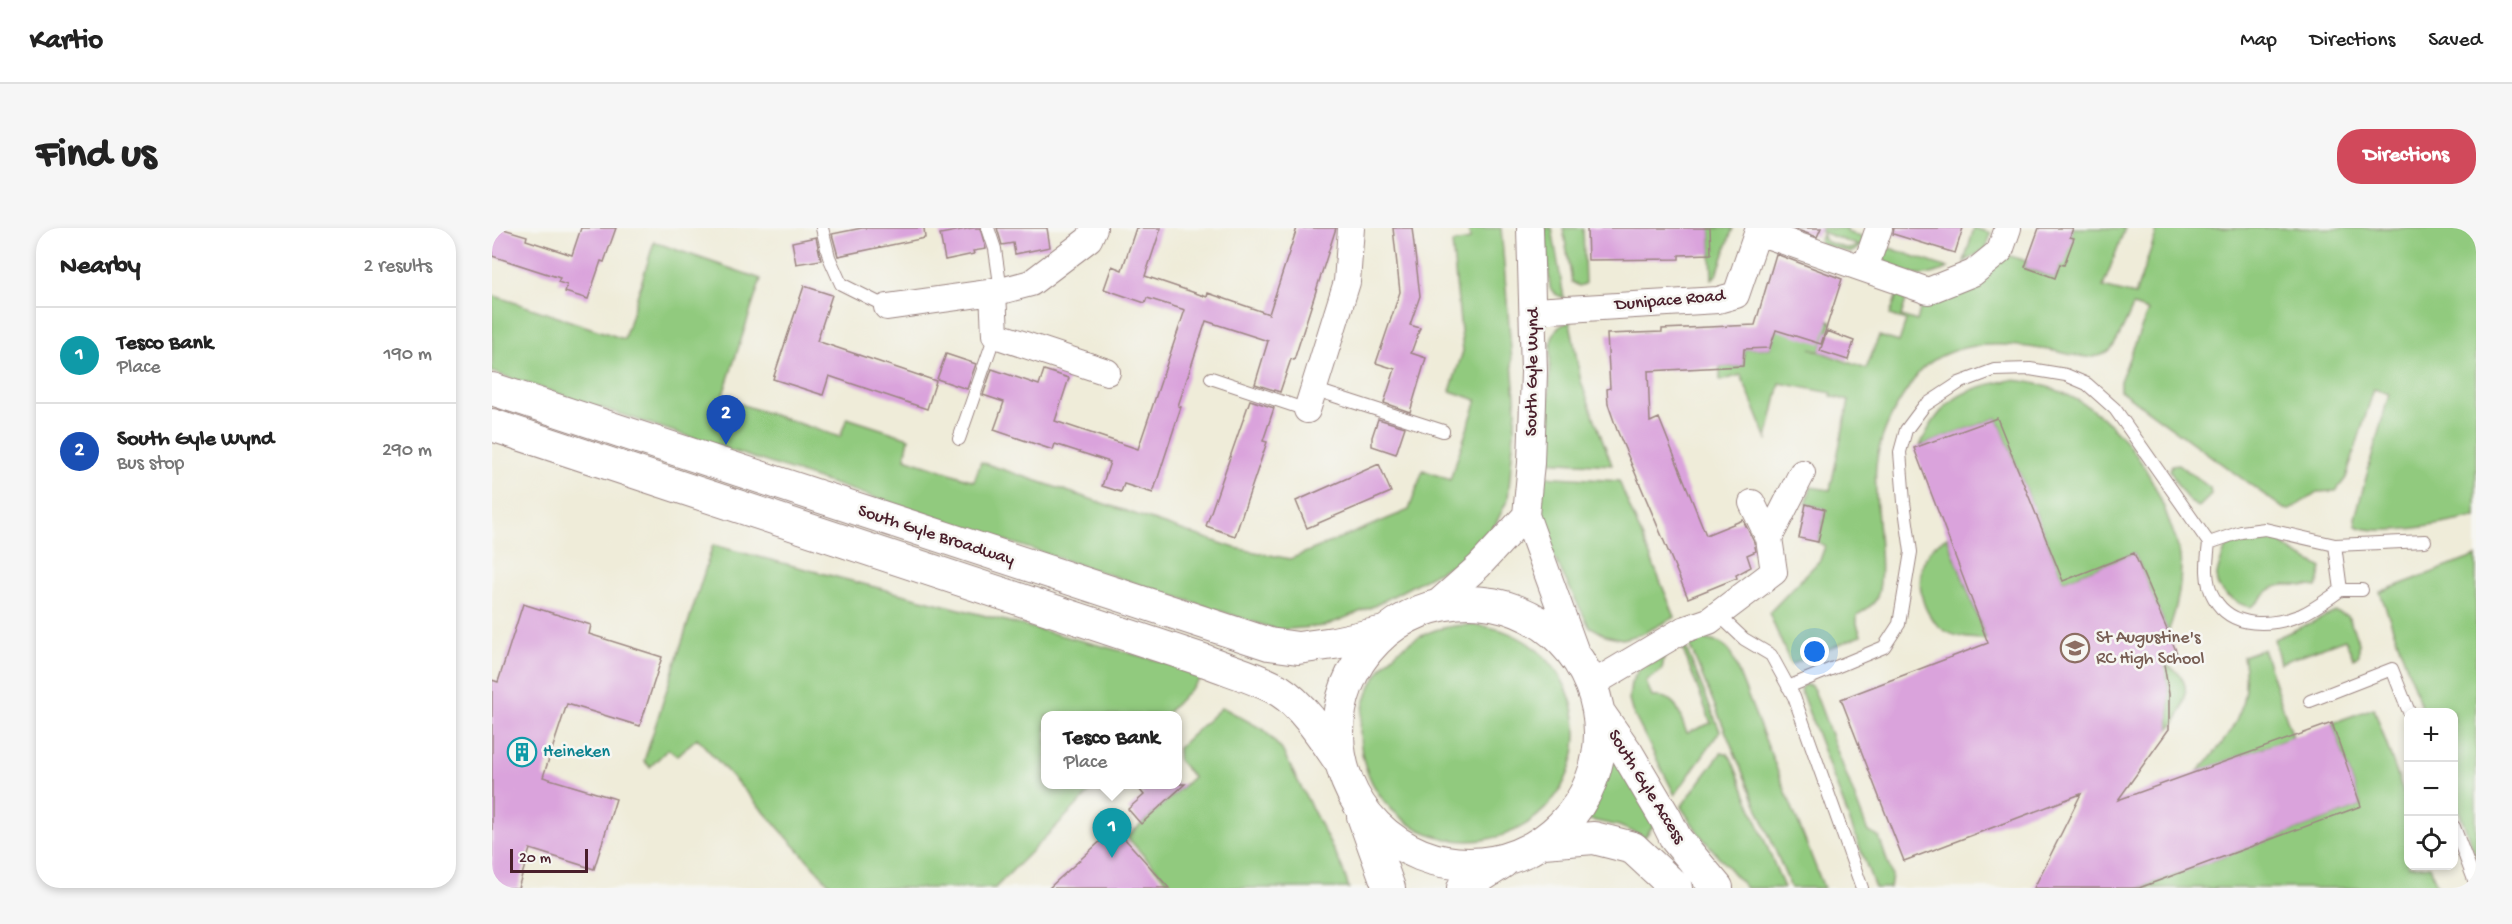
<!DOCTYPE html>
<meta charset="utf-8">
<style>
:root{--surface:#fff;--page:#f6f6f6;--text:#222;--muted:#767676;--line:#e0e0e0;--accent:#d1495b}
body{margin:0;font-family:"Gochi Hand",sans-serif;background:var(--page);color:var(--text)}
.controls{position:absolute;right:18px;bottom:18px;display:grid;overflow:hidden;border-radius:12px;box-shadow:0 3px 9px #0003}
.controls button{width:54px;height:54px;display:grid;place-items:center;padding:0;border:0;border-bottom:2px solid var(--line);background:var(--surface);color:var(--text);font:30px sans-serif}
.scale{position:absolute;left:18px;bottom:15px;width:78px;box-sizing:border-box;padding-left:6px;border:3px solid #4a1f2b;border-top:0;font-size:16px;line-height:21px;white-space:nowrap;color:#4a1f2b;-webkit-text-stroke:4px #f6f6f2;paint-order:stroke}
.you{position:absolute;left:1323px;top:424px;width:21px;height:21px;margin:-15px;border:4px solid #fff;border-radius:50%;background:#1a73e8;box-shadow:0 0 0 9px #1a73e833}
.badge{display:grid;place-items:center;width:39px;height:39px;border-radius:50%;background:var(--accent);color:#fff;font-size:20px;font-weight:700}
.pin{position:absolute;translate:-50% -50px;filter:drop-shadow(0 2px 3px #0008)}
.pin::after{content:'';position:absolute;top:32px;width:21px;height:18px;background:inherit;clip-path:polygon(0 0,100% 0,50% 100%)}
.popup{position:absolute;left:549px;top:483px;width:141px;height:78px;box-sizing:border-box;display:grid;place-content:center;border-radius:12px;background:var(--surface);filter:drop-shadow(0 2px 4px #0005);font-size:20px;white-space:nowrap;color:var(--muted)}
.popup b{font-size:22px;color:var(--text)}
.popup::after{content:'';position:absolute;left:50%;top:100%;margin-left:-12px;border:12px solid transparent;border-top-color:var(--surface)}
.list{margin:0;padding:0;list-style:none}
h2{display:flex;justify-content:space-between;align-items:center;height:78px;margin:0;padding:0 24px;font-size:26px}
h2 small{font-size:20px;font-weight:400;color:var(--muted)}
.list li{display:grid;grid-template-columns:39px 1fr auto;gap:18px;align-items:center;box-sizing:border-box;height:96px;padding:0 24px;border-top:2px solid var(--line)}
.list b{display:block;font-size:22px;white-space:nowrap}
.list p{margin:0;font-size:20px;white-space:nowrap;color:var(--muted)}
.list em{font-size:20px;font-style:normal;color:var(--muted)}
.icon{flex:none;width:33px;height:33px;fill:none;stroke:currentColor;stroke-width:2;stroke-linecap:round;stroke-linejoin:round}
.map{position:relative;flex:none;width:1984px;height:660px;overflow:hidden;border-radius:24px}
header{display:flex;align-items:center;gap:36px;box-sizing:border-box;height:84px;padding:0 30px;background:var(--surface);border-bottom:2px solid var(--line)}
header strong{font-size:28px}
nav{display:flex;gap:33px;margin-inline-start:auto;font-size:21px}
.intro{display:flex;align-items:center;justify-content:space-between;box-sizing:border-box;height:144px;padding:0 36px}
h1{margin:0;font-size:42px}
.button{padding:15px 27px;border-radius:24px;background:var(--accent);color:#fff;font-size:21px;font-weight:700}
main{display:flex;gap:36px;padding:0 36px}
aside{flex:1;background:var(--surface);border-radius:24px;box-shadow:0 3px 9px #0003}
.map>svg:first-child{display:block}
.green{fill:#91ca7e;stroke:#6e7454;stroke-width:1.5}
.building{fill:#daa3dc}
.lines{fill:none;stroke-linecap:round;stroke-linejoin:round}
.service-casing{stroke:#9c8682;stroke-width:14}
.minor-casing{stroke:#9c8682;stroke-width:28}
.tertiary-casing{stroke:#9c8682;stroke-width:34}
.service{stroke:#fff;stroke-width:12}
.minor{stroke:#fff;stroke-width:26}
.tertiary{stroke:#fff;stroke-width:32}
.labels{text-anchor:middle;dominant-baseline:central;stroke-width:5;stroke-linejoin:round;paint-order:stroke}
.street-label{font-size:18px;fill:#4a1f2b;stroke:#f6f6f2}
.education-label{font-size:18px;fill:#785e54;stroke:#f6f6f2;text-anchor:start}
.culture-label{font-size:18px;fill:#0d838f;stroke:#f6f6f2;text-anchor:start}
</style>
<header>
<strong>Kartio</strong>
<nav><a>Map</a><a>Directions</a><a>Saved</a></nav>
</header>
<div class="intro"><h1>Find us</h1><a class="button">Directions</a></div>
<main>
<aside>
<h2>Nearby<small>2 results</small></h2>
<ul class="list">
<li><span class="badge" style="background:#0f9aa8">1</span><div><b>Tesco Bank</b><p>Place</p></div><em>190 m</em></li>
<li><span class="badge" style="background:#1a4fb4">2</span><div><b>South Gyle Wynd</b><p>Bus stop</p></div><em>290 m</em></li>
</ul>
</aside>
<div class="map">
<svg width="1984" height="660" viewBox="0 0 1984 660">
<rect width="100%" height="100%" fill="#f6f6f2"/>
<filter id="ink" filterUnits="userSpaceOnUse"><feTurbulence type="fractalNoise" baseFrequency=".0167" numOctaves="2"/><feDisplacementMap in="SourceGraphic" scale="12" xChannelSelector="R" yChannelSelector="G"/><feConvolveMatrix kernelMatrix="1 2 1 2 8 2 1 2 1" color-interpolation-filters="sRGB"/></filter>
<filter id="wash" filterUnits="userSpaceOnUse"><feTurbulence type="fractalNoise" baseFrequency=".008" numOctaves="4" result="noise"/><feDisplacementMap in="SourceGraphic" scale="24" xChannelSelector="R" yChannelSelector="G"/><feGaussianBlur stdDeviation="1.35" result="paint"/><feColorMatrix in="noise" values="0 0 0 0 0 0 0 0 0 0 0 0 0 0 0 0 0 1.4 0 .05"/><feComposite in="paint" operator="in"/></filter>
<g filter="url(#wash)">
<rect width="100%" height="100%" fill="#efecd9"/>
<path class="green" d="M977,0H1009L1024,182L1016,271L1002,299L978,327L882,378L833,398L786,402L0,144V67L132,111L162,14L269,51L230,170L348,209L355,190L417,210L413,230L482,253L489,234L743,320L798,331L917,282L931,242L958,252L985,172L958,163L971,123L960,15L978,12Z
M1052,0H1060L1072,70L1063,66L1058,60Z
M1071,0H1091L1093,56L1087,58L1080,54Z
M1218,0H1241L1225,46L1220,51Z
M1328,0H1355V4L1372,10L1369,19L1358,25L1327,15L1330,6L1333,13L1356,21L1367,18L1329,4Z
M1482,0L1499,5L1494,21L1472,34Z
M1581,0H1633L1611,59L1643,67L1666,0H1984V289C1957,295 1889,309 1864,298L1863,290L1897,166L1882,161L1854,250L1844,263L1825,264L1798,282L1792,281L1628,162V153L1656,83L1641,78C1637,87 1625,116 1618,122C1601,136 1576,125 1557,122C1515,115 1464,110 1430,141C1425,146 1421,153 1417,159C1400,183 1387,208 1384,238C1380,268 1397,351 1383,373C1378,380 1371,383 1365,387V396L1369,407L1299,437L1277,385L1328,332L1333,318L1326,314L1333,281L1314,276L1319,259L1338,262L1357,173L1339,168L1340,165L1288,155L1275,211L1249,147L1228,153V139L1251,138L1252,121L1278,120L1284,102L1314,85L1340,94L1328,123L1318,120L1374,141L1387,108L1407,114L1414,93L1398,87L1405,66L1414,72L1409,88L1425,93L1430,73L1515,27L1535,33L1533,40L1563,50C1568,36 1577,25 1581,11L1578,9Z
M1395,19L1456,40C1427,53 1423,47 1394,37L1392,29Z
M1078,94L1089,154L1120,237L1051,233L1056,189L1059,114C1062,103 1066,97 1078,94Z
M1520,152C1599,158 1653,221 1677,293C1681,304 1686,316 1688,328C1691,352 1685,381 1676,404L1642,325L1571,353L1505,190L1428,218C1448,172 1472,159 1520,152Z
M1686,236L1718,260L1719,267L1707,279C1694,275 1684,255 1678,242L1680,237Z
M1050,248L1127,253L1183,389L1150,406L1130,411L1113,407L1097,398L1051,307L1046,271Z
M1766,308L1786,311C1799,327 1814,330 1830,340L1825,359C1809,358 1789,353 1776,363C1769,369 1767,375 1758,379C1751,378 1746,375 1740,371C1715,357 1726,344 1733,321L1746,312Z
M1455,309L1494,411C1479,411 1462,410 1449,400C1426,383 1421,342 1440,320C1443,316 1450,312 1455,309Z
M221,317L714,445L673,487L554,488V556L605,557L503,660H341L205,510L185,528L176,521L158,539L152,533Z
M1984,328V630L1962,568V484H1931L1888,364Z
M1843,384L1856,388L1867,415V427L1862,431L1853,411L1788,435L1782,411Z
M868 505a108 108 0 1 1 216 0a108 108 0 1 1-216 0Z
M1212,411L1228,415L1238,423L1332,660H1299L1197,416Z
M1192,415L1228,503L1183,567L1140,483L1137,472L1139,455L1147,441L1172,428L1170,442L1154,453L1160,469C1186,466 1186,485 1195,505L1219,495L1189,417Z
M1771,421L1801,509L1705,544C1739,509 1761,479 1751,428Z
M1672,436C1676,438 1682,441 1685,444C1702,459 1690,488 1677,501V466Z
M1312,457H1318L1322,462L1376,604L1387,609L1400,647L1398,660H1383L1308,461Z
M730,479L772,502L790,522L850,639L857,660H681L635,609L701,549L686,532V520Z
M1882,480L1916,578V638H1938L1946,660H1647L1869,578L1840,495Z
M1121,522L1164,594L1153,609L1127,598L1094,591L1112,552Z
M1229,525H1235L1239,530L1292,660H1254L1208,607L1189,579Z"/>
<g id="blocks">
<path class="building" d="M0,0H8L35,8L34,12L80,27L89,0H124L112,34L109,33L96,71L73,64L75,57L66,54L68,50L0,28Z
M370,0H432L433,10L346,28L340,6Z
M480,0H488L494,21L481,23L482,26L453,32L448,6Z
M505,0H555L558,19L523,26L521,15L510,17Z
M644,0H669L653,48L715,69L716,65L777,86L805,0H844L802,132L799,131L788,164L763,156L776,113L714,93L686,178L689,179L661,265L632,256L629,264L610,258L618,234L563,216L561,222L502,202L512,174L491,167L500,141L547,157L552,142L577,150L563,193L646,221L693,82L655,70L653,75L612,61L620,38L630,42Z
M901,0H920L928,68L918,97L928,100L919,125L934,130L918,184L892,175L903,141L884,135L908,64Z
M1095,0H1218L1219,26L1187,27V31L1096,32Z
M1300,0H1329L1325,9Z
M1402,0H1471L1463,25L1401,6Z
M1547,0H1581L1578,9L1582,10L1572,37L1568,36L1563,50L1533,39Z
M324,9L329,32L304,36L300,14Z
M1284,26L1350,51L1329,116L1284,102L1278,120L1252,121L1251,138L1156,143L1158,194L1167,190L1214,307L1251,292L1262,314L1264,323L1255,327L1259,339L1244,347L1245,350L1196,370L1125,202L1116,176L1115,161L1118,160L1115,106L1170,104V101L1263,97Z
M312,58L340,67L325,113L444,153L435,181L337,148L331,167L281,151Z
M1335,103L1362,113L1356,132L1328,123Z
M454,126L484,136L475,161L445,151Z
M758,172L782,180L771,213L775,214L743,308L714,298Z
M1505,190L1571,353L1642,325L1685,425L1672,436L1677,466V501L1626,572L1840,495L1869,578L1647,660H1542L1589,566L1412,633L1349,471L1496,415L1422,220Z
M886,191L913,199L904,226L880,218V209Z
M887,236L899,264L815,300L804,273Z
M1314,276L1333,281L1326,314L1307,310Z
M31,376L99,397L97,406L170,429L148,498L75,476L51,549L124,571L102,641L38,621L26,660H0V452L6,454Z
M643,556H693L649,596L636,581L652,567Z
M623,600L677,660H557Z"/>
</g>
</g>
<g filter="url(#ink)">
<use href="#blocks" fill-opacity="0" stroke="#9c8682" stroke-width="1.5"/>
<g class="lines">
<g class="service-casing">
<path id="service" d="M330,0L337,29L349,56L395,79
M496,0L503,21L509,63
M719,150L815,182
M821,161L951,203
M467,211L503,107
M1843,317L1933,313
M1849,362H1870
M1221,393H1233L1252,411L1279,427L1302,469L1370,660
M1296,459L1392,419L1407,396L1419,324L1412,274L1408,224L1414,202L1432,178L1467,155L1502,142L1538,141L1574,147L1595,156L1623,181L1717,315C1715,332 1712,354 1722,370C1740,402 1780,398 1809,387C1823,381 1837,370 1849,362L1843,317L1773,301L1749,304L1717,315
M1818,473L1900,441L1917,484
M1962,599L1984,657"/>
</g>
<g class="minor-casing">
<path id="minor" d="M1038,0L1042,144L1039,235L1034,287L1086,430
M1266,4L1436,63L1481,45L1508,23L1516,0
M1373,40L1387,0
M501,63L503,107L615,144
M395,79L509,63L539,55L597,11L602,0
M1042,83L1226,72L1244,67L1267,0
M815,182L855,54L859,0
M1260,275L1277,310
M942,378L987,338L1034,287
M1100,456L1191,402L1217,393L1282,344L1277,310L1310,245"/>
</g>
<g class="tertiary-casing">
<path id="tertiary" d="M0,161L777,416L806,420L842,415L893,404
M0,197L714,433C739,443 766,450 788,463C812,478 833,512 849,535
M846 505a131 131 0 1 1 262 0a131 131 0 1 1-262 0Z
M1107,485L1135,525L1174,591L1184,611L1225,660
M871,588L897,660
M1051,614L1102,610L1141,620L1184,660
M971,660L1011,634"/>
</g>
<use href="#service" class="service"/>
<use href="#minor" class="minor"/>
<use href="#tertiary" class="tertiary"/>
</g>
</g>
<defs>
<g id="school-ring" transform="scale(1.5)"><circle r="9.5" fill="#f6f6f2" stroke="#8d6e63" stroke-width="1.5"/><path d="M0-5L7-2L0 1L-7-2ZM-4 1L0 2.5L4 1V4Q0 6-4 4Z" fill="#8d6e63"/></g>
<g id="building-ring" transform="scale(1.5)"><circle r="9.5" fill="#f6f6f2" stroke="#0f9aa8" stroke-width="1.5"/><path d="M-4-6H4V6H1V3H-1V6H-4ZM-2.5-4.3h1.7v1.8h-1.7ZM.8-4.3h1.7v1.8H.8ZM-2.5-1h1.7V.8h-1.7ZM.8-1h1.7V.8H.8Z" fill="#0f9aa8"/></g>
</defs>
<g fill-rule="evenodd">
<use href="#school-ring" x="1583" y="420"/>
<use href="#building-ring" x="30" y="524"/>
</g>
<g class="labels">
<g class="street-label">
<text transform="translate(1178 73) rotate(-5)">Dunipace Road</text>
<text transform="translate(1041 144) rotate(-89)">South Gyle Wynd</text>
<text transform="translate(444 308) rotate(18)">South Gyle Broadway</text>
<text transform="translate(1154 559) rotate(58)">South Gyle Access</text>
</g>
<g class="education-label">
<text x="1604" y="410">St Augustine's<tspan x="1604" dy="21">RC High School</tspan></text>
</g>
<g class="culture-label">
<text x="51" y="524">Heineken</text>
</g>
</g>
</svg>
<div class="controls">
<button>+</button>
<button>−</button>
<button><svg class="icon" aria-label="locate" viewBox="0 0 24 24"><circle cx="12" cy="12" r="6"/><path d="M12 2v4M12 18v4M2 12h4M18 12h4"/></svg></button>
</div>
<div class="scale">20 m</div>
<div class="you"></div>
<div class="pin badge" style="left:620px;top:630px;background:#0f9aa8">1</div>
<div class="popup"><b>Tesco Bank</b>Place</div>
<div class="pin badge" style="left:234px;top:217px;background:#1a4fb4">2</div>
</div>
</main>
